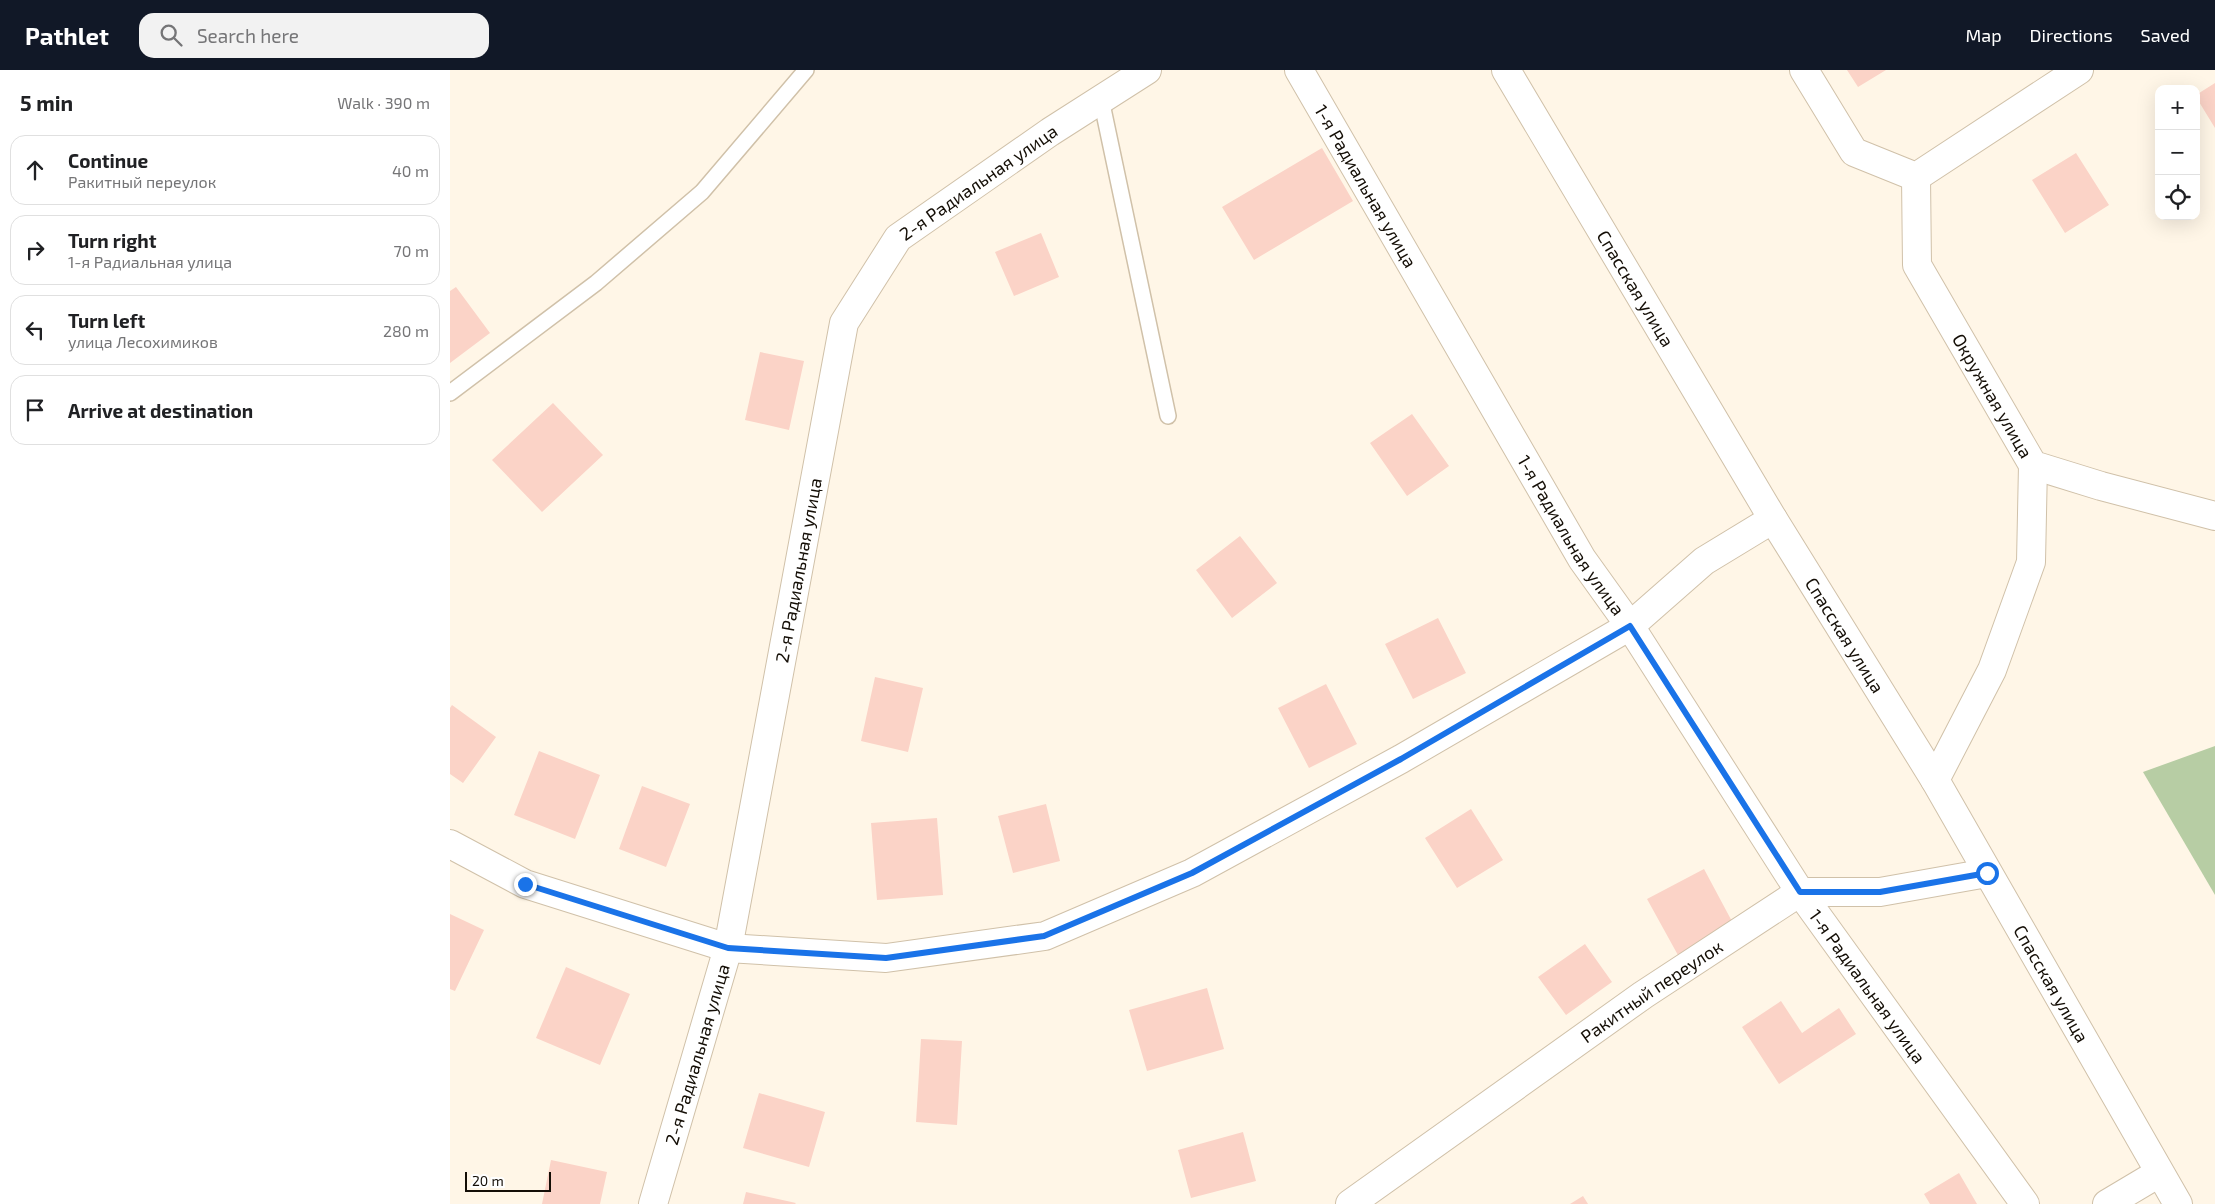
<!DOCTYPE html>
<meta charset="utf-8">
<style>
:root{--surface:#fff;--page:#f2f2f2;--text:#202124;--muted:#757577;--line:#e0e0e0;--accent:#111827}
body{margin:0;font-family:"Exo 2",sans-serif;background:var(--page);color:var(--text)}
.controls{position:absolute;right:15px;top:15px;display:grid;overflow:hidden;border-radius:10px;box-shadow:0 5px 20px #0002}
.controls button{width:45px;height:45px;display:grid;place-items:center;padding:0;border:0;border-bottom:1px solid var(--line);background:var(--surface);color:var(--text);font:25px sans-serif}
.scale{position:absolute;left:15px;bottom:12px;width:86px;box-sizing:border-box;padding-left:5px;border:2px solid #140e06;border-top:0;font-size:14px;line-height:18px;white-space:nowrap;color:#140e06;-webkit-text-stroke:4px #fff;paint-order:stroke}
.stop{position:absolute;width:15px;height:15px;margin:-11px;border:4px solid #1a73e8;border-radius:50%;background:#fff}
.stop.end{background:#1a73e8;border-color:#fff;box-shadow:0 1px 5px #0008}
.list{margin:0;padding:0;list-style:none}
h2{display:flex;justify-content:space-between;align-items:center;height:65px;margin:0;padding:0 20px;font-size:21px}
h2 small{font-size:16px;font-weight:400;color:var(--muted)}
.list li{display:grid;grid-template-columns:32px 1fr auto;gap:15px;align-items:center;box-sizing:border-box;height:70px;margin:0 10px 10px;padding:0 10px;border:1px solid var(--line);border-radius:15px}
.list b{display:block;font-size:19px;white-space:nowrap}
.list p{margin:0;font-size:16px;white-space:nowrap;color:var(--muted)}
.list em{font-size:16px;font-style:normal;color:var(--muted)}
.icon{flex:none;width:28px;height:28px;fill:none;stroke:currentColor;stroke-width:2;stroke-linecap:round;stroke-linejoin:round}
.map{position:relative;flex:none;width:1765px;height:1134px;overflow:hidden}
header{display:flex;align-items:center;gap:30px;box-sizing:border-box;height:70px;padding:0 25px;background:var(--accent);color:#fff}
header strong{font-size:24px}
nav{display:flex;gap:28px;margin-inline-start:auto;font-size:18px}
.search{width:350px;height:45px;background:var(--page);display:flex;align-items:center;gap:12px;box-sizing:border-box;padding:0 18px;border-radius:15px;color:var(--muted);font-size:19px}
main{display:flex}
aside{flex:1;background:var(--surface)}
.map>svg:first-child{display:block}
.green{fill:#b7cda4}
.building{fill:#fbd3c7}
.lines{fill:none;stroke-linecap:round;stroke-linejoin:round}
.service-casing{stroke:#d0c1a9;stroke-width:18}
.minor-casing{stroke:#d0c1a9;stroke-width:30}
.tertiary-casing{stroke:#d0c1a9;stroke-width:30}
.service{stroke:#fff;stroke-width:15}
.minor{stroke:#fff;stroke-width:28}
.tertiary{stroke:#fff;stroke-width:28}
.route{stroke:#1a73e8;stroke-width:6}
.labels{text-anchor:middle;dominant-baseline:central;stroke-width:5;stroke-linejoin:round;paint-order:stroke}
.street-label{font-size:18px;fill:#140e06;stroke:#fff}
</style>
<header>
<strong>Pathlet</strong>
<div class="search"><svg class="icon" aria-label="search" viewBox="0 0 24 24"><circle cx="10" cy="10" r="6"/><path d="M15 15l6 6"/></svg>Search here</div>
<nav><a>Map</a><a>Directions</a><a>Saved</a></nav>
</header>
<main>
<aside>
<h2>5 min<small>Walk · 390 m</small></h2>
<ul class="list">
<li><svg class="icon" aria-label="ahead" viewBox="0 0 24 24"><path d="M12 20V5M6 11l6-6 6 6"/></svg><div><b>Continue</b><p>Ракитный переулок</p></div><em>40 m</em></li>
<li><svg class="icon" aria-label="right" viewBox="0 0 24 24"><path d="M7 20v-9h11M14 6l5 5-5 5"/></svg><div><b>Turn right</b><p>1-я Радиальная улица</p></div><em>70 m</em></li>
<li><svg class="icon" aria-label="left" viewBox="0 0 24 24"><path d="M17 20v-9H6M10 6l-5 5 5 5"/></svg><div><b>Turn left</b><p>улица Лесохимиков</p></div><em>280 m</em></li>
<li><svg class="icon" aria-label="arrive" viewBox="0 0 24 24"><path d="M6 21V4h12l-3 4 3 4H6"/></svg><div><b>Arrive at destination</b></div></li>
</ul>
</aside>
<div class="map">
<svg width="1765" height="1134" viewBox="0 0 1765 1134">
<rect width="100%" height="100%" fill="#fff6e7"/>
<path class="green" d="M1765,676V825L1693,702Z"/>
<path class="building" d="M1397,0H1436L1408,17Z
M1765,13V58L1746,27V25Z
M872,78L903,131L804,190L772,137Z
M1626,83L1659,135L1615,163L1582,110Z
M591,163L609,207L564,226L545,182Z
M6,217L40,263L0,293V221Z
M310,282L354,291L339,360L295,350Z
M103,333L153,385L92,442L42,390Z
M962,344L999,396L957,426L920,373Z
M790,466L827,513L782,548L746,500Z
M988,548L1016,603L963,629L935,574Z
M425,607L473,618L458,682L411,671Z
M876,614L907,674L859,698L828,638Z
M2,635L46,667L13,713L0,704V638Z
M89,681L150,705L125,769L64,745Z
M192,716L240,734L216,797L169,779Z
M596,734L610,791L563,803L548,746Z
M1021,739L1053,790L1007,818L975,768Z
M487,748L493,825L427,830L421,753Z
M1254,799L1285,857L1229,887L1197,829Z
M0,844L34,860L5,921L0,919Z
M1135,874L1162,912L1116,945L1088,907Z
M116,897L180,924L150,995L86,968Z
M757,918L774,979L697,1001L679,940Z
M1331,931L1352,963L1389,938L1406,964L1329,1014L1292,957Z
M471,969L512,971L507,1055L466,1052Z
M309,1023L375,1042L359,1097L293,1078Z
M793,1062L806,1111L741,1128L728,1080Z
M101,1090L157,1102L150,1134H92Z
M1509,1103L1527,1134H1480L1474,1124Z
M296,1122L346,1133L345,1134H293Z
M1133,1126L1138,1134H1120Z"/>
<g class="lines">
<g class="service-casing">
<path id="service" d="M651,29L718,346
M0,323L146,213L252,122L356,0"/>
</g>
<g class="minor-casing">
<g id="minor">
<path id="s1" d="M849,0L1132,489L1180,556L1350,822L1575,1134"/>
<path d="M1354,0L1404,82L1466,107L1629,0"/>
<path id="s2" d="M1466,107L1467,195L1583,395L1651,416L1765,446"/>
<path d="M1485,710L1542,600L1581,492L1583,395"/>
<path d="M0,774L75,814L278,878L436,888L595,866L742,803L951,689L1180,556L1254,491L1323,449"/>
<path id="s3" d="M203,1134L278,878L394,253L448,168L600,62L697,0"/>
<path id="s4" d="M900,1134L1193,925L1350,822H1430L1537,803"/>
<path d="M1657,1134L1709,1103"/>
</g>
</g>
<g class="tertiary-casing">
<g id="tertiary">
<path id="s5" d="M1056,0L1323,449L1485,710L1728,1134"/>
</g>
</g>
<use href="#service" class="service"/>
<use href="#minor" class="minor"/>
<use href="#tertiary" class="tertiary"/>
</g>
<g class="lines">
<path class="route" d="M75,814L278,878L436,888L594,866L742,803L951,689L1180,556L1350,822H1430L1537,803"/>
</g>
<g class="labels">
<g class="street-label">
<text stroke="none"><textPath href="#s3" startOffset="1101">2-я Радиальная улица</textPath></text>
<text stroke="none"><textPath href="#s1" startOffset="134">1-я Радиальная улица</textPath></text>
<text stroke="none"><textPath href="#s5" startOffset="254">Спасская улица</textPath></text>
<text stroke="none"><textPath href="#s2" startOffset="239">Окружная улица</textPath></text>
<text stroke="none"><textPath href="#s1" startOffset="539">1-я Радиальная улица</textPath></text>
<text stroke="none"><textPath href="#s3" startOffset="651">2-я Радиальная улица</textPath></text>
<text stroke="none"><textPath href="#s5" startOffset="659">Спасская улица</textPath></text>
<text stroke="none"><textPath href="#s5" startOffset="1064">Спасская улица</textPath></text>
<text stroke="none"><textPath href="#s1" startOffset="1079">1-я Радиальная улица</textPath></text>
<text stroke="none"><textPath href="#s4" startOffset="369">Ракитный переулок</textPath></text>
<text stroke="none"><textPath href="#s3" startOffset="156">2-я Радиальная улица</textPath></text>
</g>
</g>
</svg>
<div class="controls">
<button>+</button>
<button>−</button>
<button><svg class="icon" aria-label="locate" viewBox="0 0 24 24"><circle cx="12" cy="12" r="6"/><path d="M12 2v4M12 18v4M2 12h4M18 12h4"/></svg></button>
</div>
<div class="scale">20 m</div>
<div class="stop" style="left:1537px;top:803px"></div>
<div class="stop end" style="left:75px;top:814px"></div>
</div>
</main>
